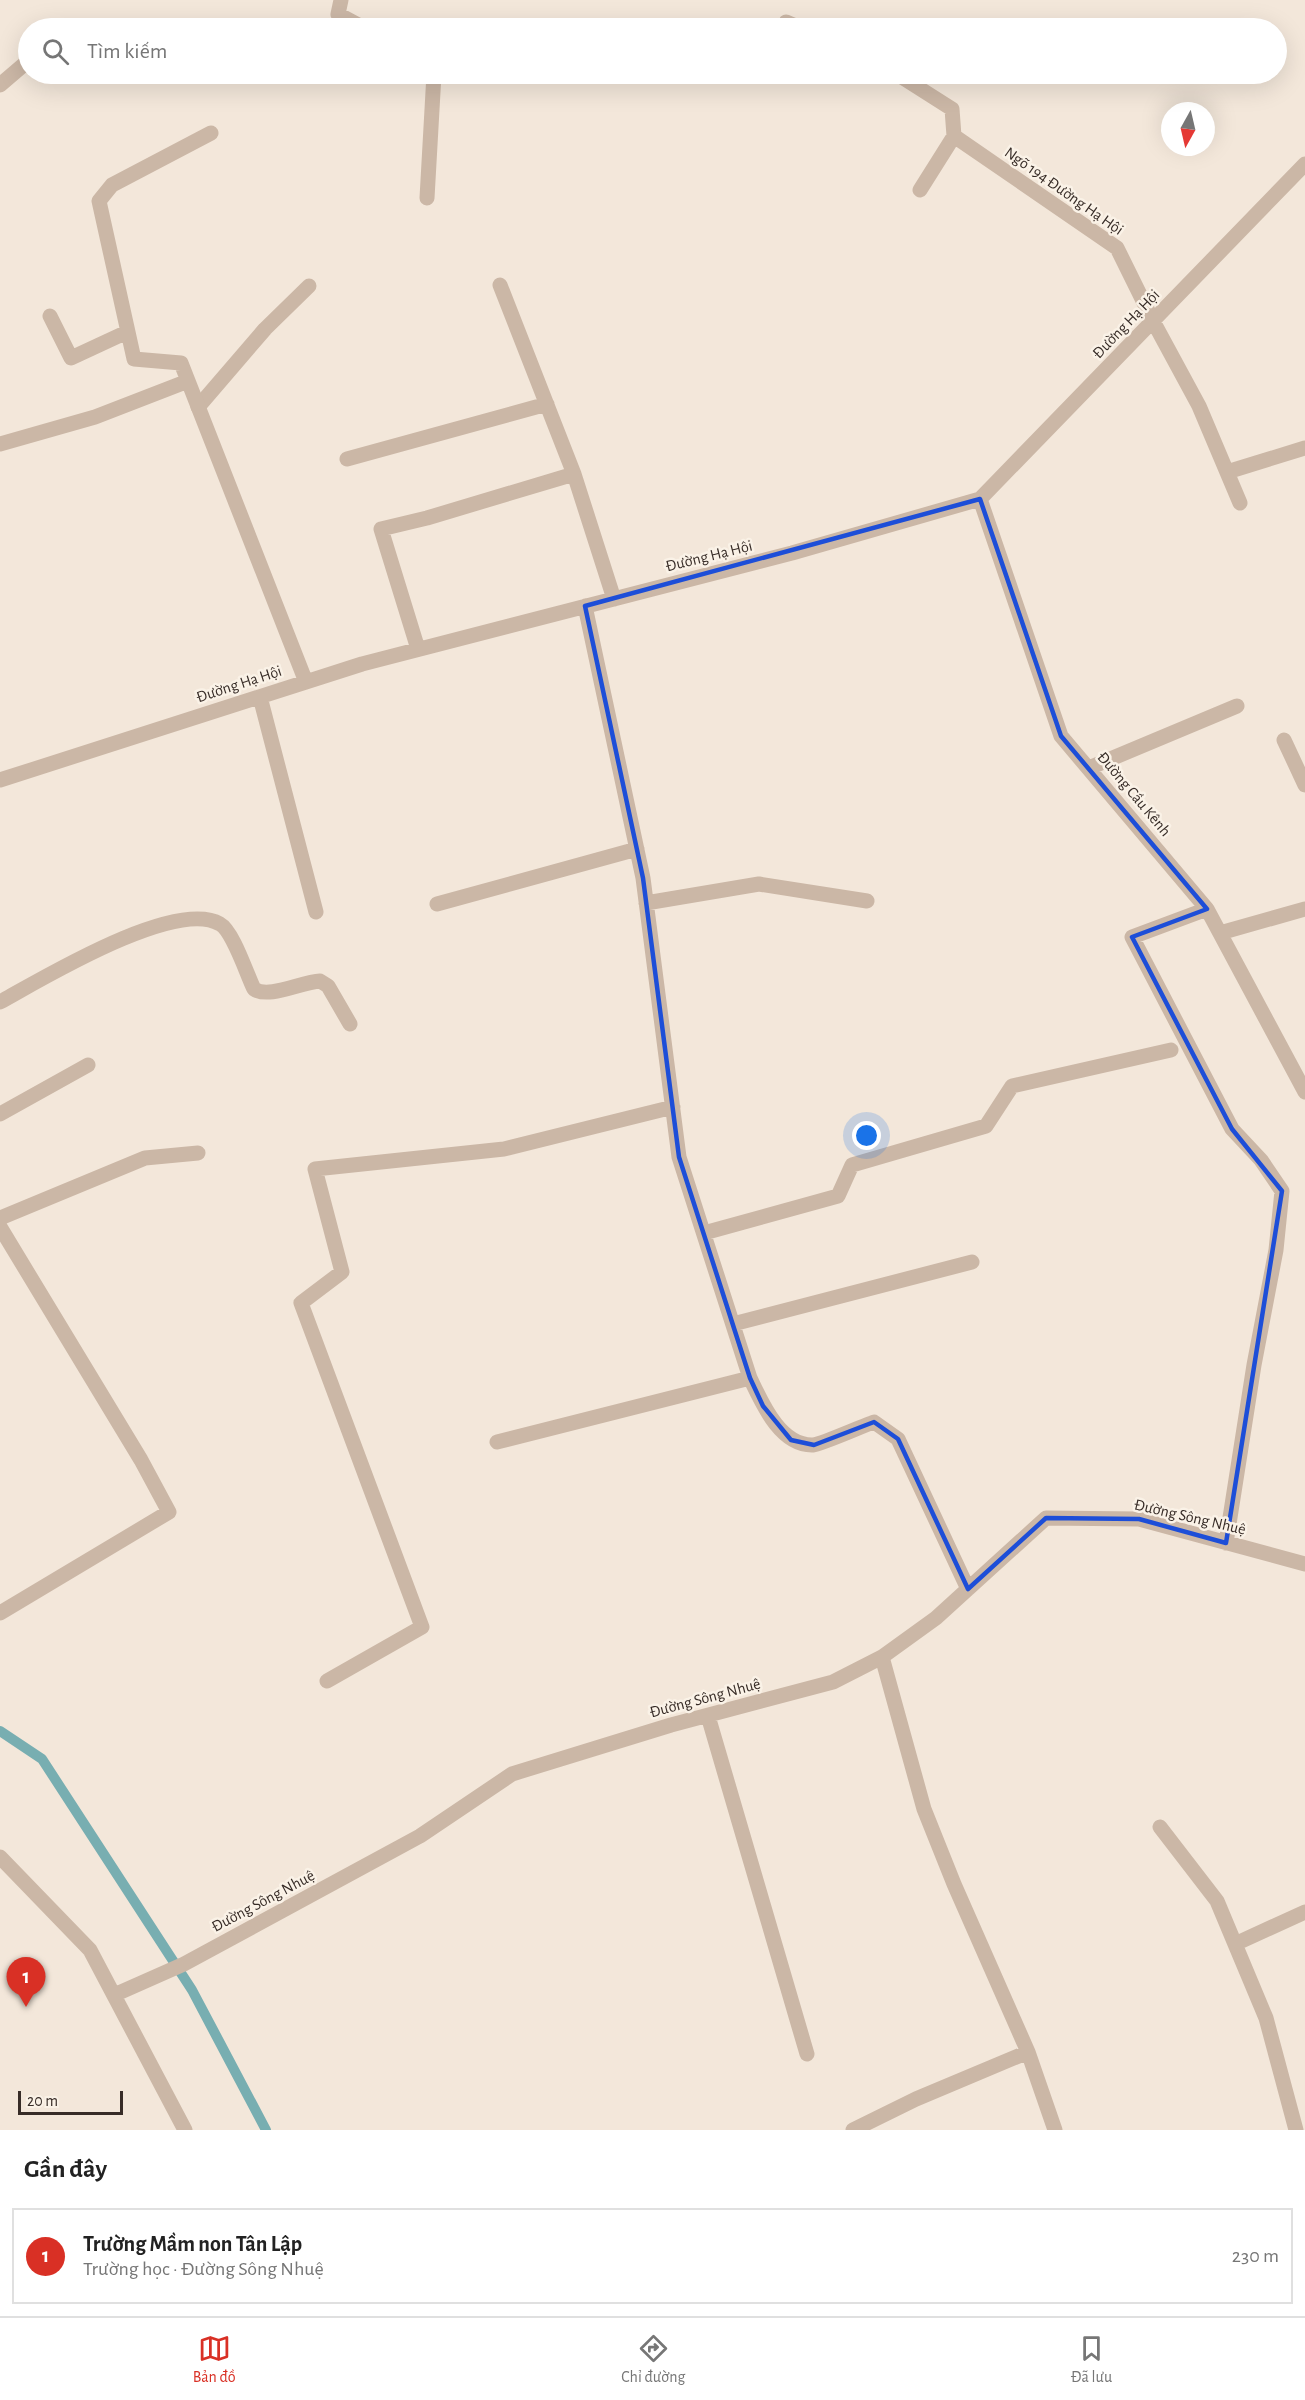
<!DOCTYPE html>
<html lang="vi">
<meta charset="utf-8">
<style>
:root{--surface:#fff;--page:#f6f6f6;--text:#222;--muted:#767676;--line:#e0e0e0;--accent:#d93025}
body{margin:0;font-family:"Alegreya Sans",sans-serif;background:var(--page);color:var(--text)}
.compass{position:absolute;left:1161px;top:102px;width:54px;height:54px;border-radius:50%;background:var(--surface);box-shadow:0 6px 24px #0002;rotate:188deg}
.scale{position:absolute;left:18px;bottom:15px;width:105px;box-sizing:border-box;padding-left:6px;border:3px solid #372c27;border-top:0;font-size:16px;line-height:21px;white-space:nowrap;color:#372c27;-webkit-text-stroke:4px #faf2e7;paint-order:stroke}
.you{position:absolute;left:867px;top:1136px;width:21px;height:21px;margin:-15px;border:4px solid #fff;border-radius:50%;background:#1a73e8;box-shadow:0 0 0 9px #1a73e833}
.badge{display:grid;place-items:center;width:39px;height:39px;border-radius:50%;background:var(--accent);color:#fff;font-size:20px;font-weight:700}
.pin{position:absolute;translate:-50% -50px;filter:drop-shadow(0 2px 3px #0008)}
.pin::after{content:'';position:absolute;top:32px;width:21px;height:18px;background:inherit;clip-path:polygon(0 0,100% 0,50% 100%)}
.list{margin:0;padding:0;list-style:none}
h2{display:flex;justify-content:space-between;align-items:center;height:78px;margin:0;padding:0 24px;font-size:26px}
h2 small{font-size:20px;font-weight:400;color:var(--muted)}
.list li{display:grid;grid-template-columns:39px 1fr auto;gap:18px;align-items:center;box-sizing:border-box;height:96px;margin:0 12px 12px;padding:0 12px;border:2px solid var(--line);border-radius:0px}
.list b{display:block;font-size:22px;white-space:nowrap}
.list p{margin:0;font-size:20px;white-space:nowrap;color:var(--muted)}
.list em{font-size:20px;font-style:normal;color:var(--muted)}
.icon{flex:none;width:33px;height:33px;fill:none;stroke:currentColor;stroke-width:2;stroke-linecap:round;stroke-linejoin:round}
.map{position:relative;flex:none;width:1305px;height:2130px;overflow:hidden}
.search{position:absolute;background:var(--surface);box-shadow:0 6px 24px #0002;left:18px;right:18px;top:18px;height:66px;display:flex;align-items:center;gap:15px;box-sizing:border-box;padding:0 21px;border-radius:33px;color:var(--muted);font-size:22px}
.sheet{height:186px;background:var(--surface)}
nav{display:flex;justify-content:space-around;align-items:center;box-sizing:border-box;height:84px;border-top:2px solid var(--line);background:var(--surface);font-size:16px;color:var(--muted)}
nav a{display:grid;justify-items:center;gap:3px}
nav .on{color:var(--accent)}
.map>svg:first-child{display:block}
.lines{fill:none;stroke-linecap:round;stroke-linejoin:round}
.stream{stroke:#78aeb1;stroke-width:10}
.lane{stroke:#cbb7a6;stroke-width:15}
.street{stroke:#cbb7a6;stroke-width:15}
.marked{fill:none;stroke:#1d4ed8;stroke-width:4.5;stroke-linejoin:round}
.labels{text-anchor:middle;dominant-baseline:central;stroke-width:5;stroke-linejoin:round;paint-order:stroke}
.street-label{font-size:16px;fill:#372c27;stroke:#faf2e7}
</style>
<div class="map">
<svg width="1305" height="2130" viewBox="0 0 1305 2130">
<rect width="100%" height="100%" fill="#f3e7da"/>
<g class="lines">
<path class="stream" d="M0,1731L42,1759L192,1990L266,2130"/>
<path class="lane" d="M198,407L265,329L309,286"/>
<path class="street" d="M341,0L338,14L364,28
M786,22L800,28
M65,28L68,26
M897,74L952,109L954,136L920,190
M0,85L28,61
M211,133L112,185L99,201L134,359L181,363L306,682
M954,136L1117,248L1153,321L1199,406L1240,503
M427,198L434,74
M500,285L574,474L614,599
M50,316L71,358L127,332
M0,444L95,417L188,381
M347,459L547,404
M1227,472L1305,448
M980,499L1061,736L1207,909L1305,1092
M585,606L643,878L679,1157L750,1378C762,1403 780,1446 813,1445C822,1444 862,1426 874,1422L898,1439L968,1589
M418,649L381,529L427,518L574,474
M260,697L316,912
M1284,740L1305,785
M1089,768L1237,706
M0,780L362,664L792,553L980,499L1305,164
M646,903L759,884L867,901
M437,904L637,849
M1207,909L1132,937L1232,1129L1261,1160L1282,1191L1276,1250L1254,1365L1226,1543
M1220,933L1305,909
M0,1002C42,979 175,898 220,924C233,931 247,975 254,989C269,999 301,982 320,981L328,986L350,1024
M0,1114L88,1065
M0,1218L145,1158L198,1153
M0,1227L141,1460L169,1512L0,1613
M704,1233L838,1196L852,1165L986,1126L1012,1086L1171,1050
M733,1324L972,1262
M497,1442L750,1378
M882,1657L924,1809L954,1884L1028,2052L1055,2130
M327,1681L422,1627L301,1303L342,1272L315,1169L504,1149L673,1107
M708,1716L807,2054
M1160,1827L1217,1901L1266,2018L1296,2130
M0,1857L90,1950L185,2130
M1235,1944L1305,1912
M114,1995L184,1964L420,1836L512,1774L671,1725L833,1682L882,1657L936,1618L1046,1518L1139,1519L1305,1564
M853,2130L916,2099L1028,2052"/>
</g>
<path class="marked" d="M980,499L1061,736L1207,909L1132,937L1232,1129L1282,1191L1226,1543L1139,1519L1046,1518L968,1589L898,1439L874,1422L814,1445L791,1440L763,1406L750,1378L679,1157L643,878L585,606Z"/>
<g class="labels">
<g class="street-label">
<text transform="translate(1064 191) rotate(35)">Ngõ 194 Đường Hạ Hội</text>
<text transform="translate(1126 324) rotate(-46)">Đường Hạ Hội</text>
<text transform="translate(709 556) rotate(-14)">Đường Hạ Hội</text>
<text transform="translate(239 684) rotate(-18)">Đường Hạ Hội</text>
<text transform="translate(1134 794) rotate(50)">Đường Cầu Kênh</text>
<text transform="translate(1190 1517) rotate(13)">Đường Sông Nhuệ</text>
<text transform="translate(705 1698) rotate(-15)">Đường Sông Nhuệ</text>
<text transform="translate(263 1901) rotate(-28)">Đường Sông Nhuệ</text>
</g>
</g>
</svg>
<svg class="compass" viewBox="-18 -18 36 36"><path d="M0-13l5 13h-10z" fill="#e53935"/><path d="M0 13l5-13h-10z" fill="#767676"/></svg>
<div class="scale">20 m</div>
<div class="you"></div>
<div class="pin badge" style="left:26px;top:2007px">1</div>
<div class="search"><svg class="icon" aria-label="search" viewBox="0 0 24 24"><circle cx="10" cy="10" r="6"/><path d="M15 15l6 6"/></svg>Tìm kiếm</div>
</div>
<section class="sheet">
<h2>Gần đây<small></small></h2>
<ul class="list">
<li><span class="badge">1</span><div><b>Trường Mầm non Tân Lập</b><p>Trường học · Đường Sông Nhuệ</p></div><em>230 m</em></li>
</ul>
</section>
<nav>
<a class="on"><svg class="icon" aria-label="map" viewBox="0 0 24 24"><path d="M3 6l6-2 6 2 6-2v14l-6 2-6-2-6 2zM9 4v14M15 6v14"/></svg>Bản đồ</a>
<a><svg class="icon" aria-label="directions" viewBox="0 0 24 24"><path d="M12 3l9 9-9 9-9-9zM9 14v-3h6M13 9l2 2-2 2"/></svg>Chỉ đường</a>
<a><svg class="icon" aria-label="saved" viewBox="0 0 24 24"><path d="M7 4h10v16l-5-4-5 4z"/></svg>Đã lưu</a>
</nav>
